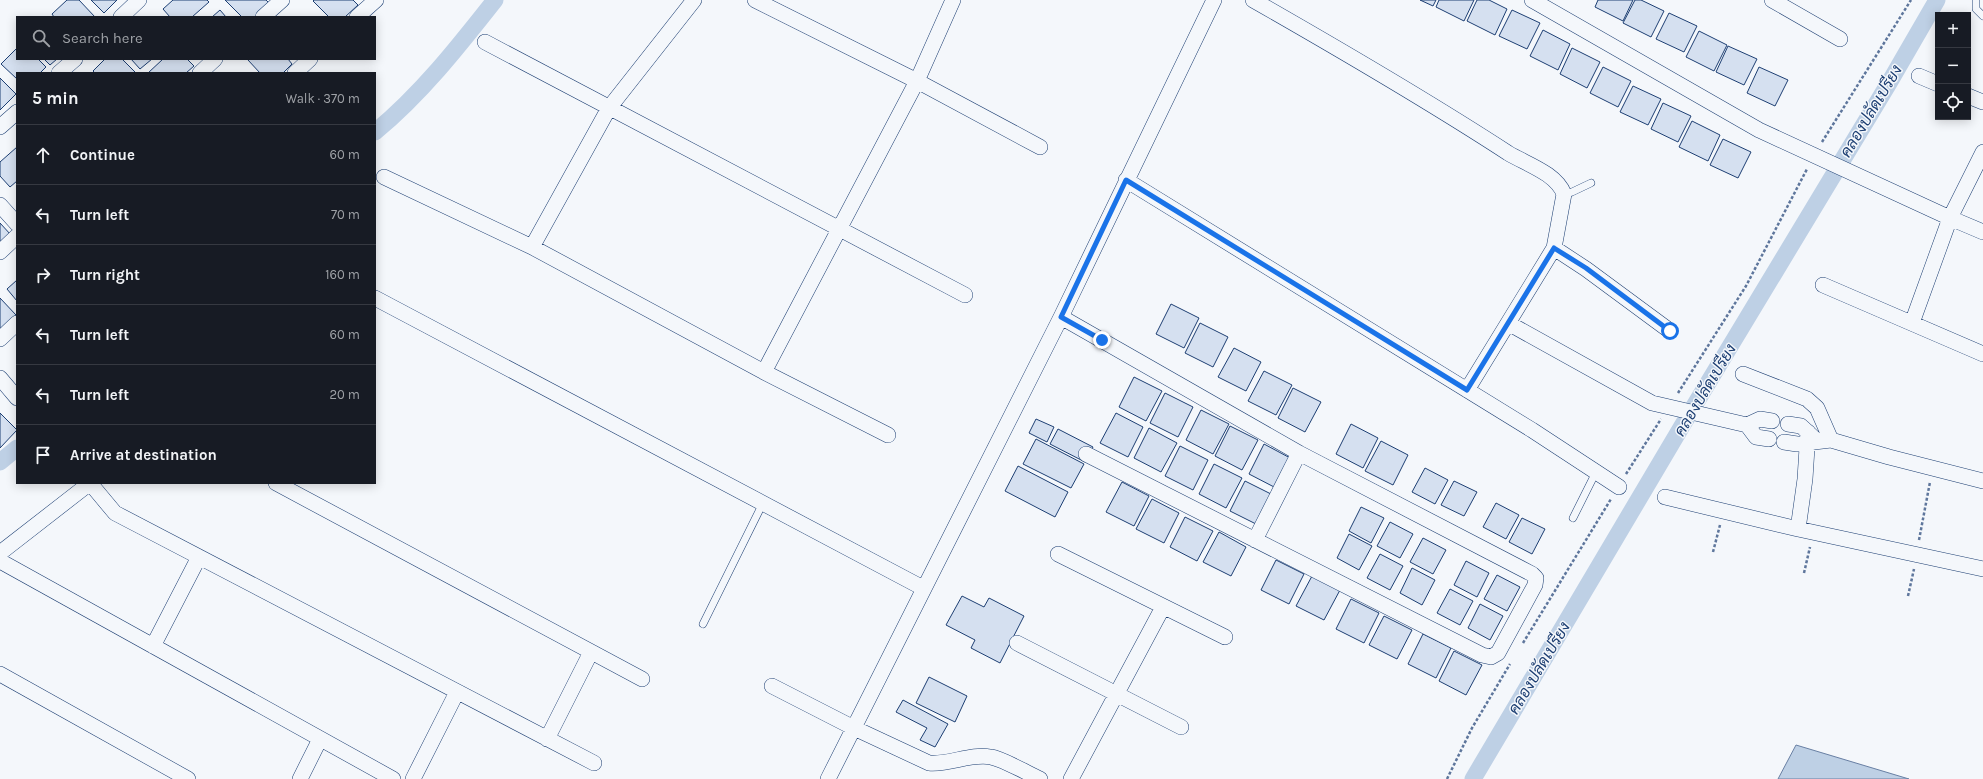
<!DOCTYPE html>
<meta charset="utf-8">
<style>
:root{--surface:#171b24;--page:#242831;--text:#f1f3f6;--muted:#9ea1a6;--line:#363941}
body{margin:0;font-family:Karla,Sarabun,sans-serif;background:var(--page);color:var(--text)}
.controls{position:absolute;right:12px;top:12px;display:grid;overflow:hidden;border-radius:0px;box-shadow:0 2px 10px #0003}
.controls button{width:36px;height:36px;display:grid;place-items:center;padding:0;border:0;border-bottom:1px solid var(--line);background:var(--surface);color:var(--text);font:20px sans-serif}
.stop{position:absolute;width:12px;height:12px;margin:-9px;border:3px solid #1a73e8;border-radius:50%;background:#fff}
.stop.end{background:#1a73e8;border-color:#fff;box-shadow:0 1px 4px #0008}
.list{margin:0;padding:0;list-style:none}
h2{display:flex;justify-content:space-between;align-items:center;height:52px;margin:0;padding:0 16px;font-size:17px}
h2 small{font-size:13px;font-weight:400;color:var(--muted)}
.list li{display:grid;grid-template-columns:26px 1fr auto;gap:12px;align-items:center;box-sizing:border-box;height:60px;padding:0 16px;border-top:1px solid var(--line)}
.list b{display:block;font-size:15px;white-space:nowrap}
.list em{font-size:13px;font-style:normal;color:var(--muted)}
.icon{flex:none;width:22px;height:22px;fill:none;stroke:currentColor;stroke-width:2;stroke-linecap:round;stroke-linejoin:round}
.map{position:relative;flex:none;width:1983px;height:779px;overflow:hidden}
.search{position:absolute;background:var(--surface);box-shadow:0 2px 10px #0003;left:16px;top:16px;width:360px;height:44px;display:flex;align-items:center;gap:10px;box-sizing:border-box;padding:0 14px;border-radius:0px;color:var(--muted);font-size:15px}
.panel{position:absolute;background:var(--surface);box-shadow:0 2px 10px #0003;left:16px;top:72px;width:360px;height:412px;border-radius:0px}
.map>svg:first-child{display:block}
.water{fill:#bed0e5;stroke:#687fa3}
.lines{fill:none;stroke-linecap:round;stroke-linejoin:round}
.canal{stroke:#bed0e5;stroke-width:17}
.building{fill:#d5e0f0;stroke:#1d3f73}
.service-casing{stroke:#1d3f73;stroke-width:8}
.minor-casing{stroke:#1d3f73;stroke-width:16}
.path{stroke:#5e769c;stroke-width:2.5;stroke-dasharray:3 2;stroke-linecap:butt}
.service{stroke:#f4f7fb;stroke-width:7}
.minor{stroke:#f4f7fb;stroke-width:15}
.route{stroke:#1a73e8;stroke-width:5}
.labels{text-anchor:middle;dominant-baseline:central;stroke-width:3;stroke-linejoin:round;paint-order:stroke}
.water-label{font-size:16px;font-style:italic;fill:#1d3f73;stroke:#f4f7fb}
</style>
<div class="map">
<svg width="1983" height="779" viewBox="0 0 1983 779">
<rect width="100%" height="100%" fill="#f4f7fb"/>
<path class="water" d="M1796,745L1909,779H1778Z"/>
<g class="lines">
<path class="canal" d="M375,132C421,94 458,47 495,0
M0,462L17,448
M1473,779L1682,426L1889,83L1937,0"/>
</g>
<path class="building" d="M67,0H79L95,17H54L52,14Z
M91,0H117L104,13Z
M173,0H207L209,2L192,17H170L163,9Z
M225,0H266L270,4L256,17H242Z
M314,0H353L358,5L345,17H329L313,1Z
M1420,0H1436L1433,6Z
M1439,0H1474L1464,21L1436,7Z
M1477,0H1489L1507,9L1495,35L1467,21Z
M1598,0H1633L1623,21L1595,7Z
M1635,0H1641L1664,11L1651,37L1623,23Z
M220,10L226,17H212Z
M1512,10L1540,23L1527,49L1499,36Z
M1669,13L1697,26L1684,52L1656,39Z
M1543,30L1570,44L1558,70L1530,56Z
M1699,31L1727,45L1714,71L1686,57Z
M1728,46L1757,59L1744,85L1716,72Z
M17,48V59H38L46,67L40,73H17V79L1,64Z
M1572,48L1600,62L1587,88L1560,74Z
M44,59H57L50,65Z
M105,59H122L136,73H95L93,71Z
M131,59H152L140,69Z
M163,59H187L194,66L186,73H148Z
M249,59H288L292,64L283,73H260L248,60Z
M1603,67L1631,81L1618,107L1590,93Z
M1759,67L1788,80L1775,106L1747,93Z
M0,78L16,94L0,110Z
M1633,86L1661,99L1648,125L1620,112Z
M1663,103L1691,116L1678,142L1651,129Z
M1692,121L1720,135L1708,161L1679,147Z
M1723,139L1751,152L1738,178L1710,165Z
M17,147V181L10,187L0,176V162Z
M0,223L11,235L0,244Z
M17,280V301L7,289Z
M0,298L16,315L0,330Z
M1171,304L1199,318L1184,348L1156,334Z
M1200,323L1228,337L1213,367L1185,353Z
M1234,348L1261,362L1246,391L1218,377Z
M1264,371L1292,385L1276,415L1248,401Z
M1134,377L1162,391L1146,421L1119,407Z
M1293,388L1321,402L1305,432L1278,418Z
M1165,393L1193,407L1178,437L1150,423Z
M1201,410L1229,424L1213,454L1186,440Z
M0,413L17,430L0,448Z
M1116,413L1143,427L1128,457L1100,443Z
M1036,419L1054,427L1047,442L1029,433Z
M1351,424L1378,438L1363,468L1336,454Z
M1230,426L1258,440L1242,470L1215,456Z
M1149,428L1177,443L1161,472L1134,458Z
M1058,429L1093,447L1085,462L1050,444Z
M1036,439L1084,464L1071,488L1023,464Z
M1381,441L1408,455L1393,485L1365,471Z
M1264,444L1292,459L1276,488L1249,474Z
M1180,446L1208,460L1193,490L1165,476Z
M1214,464L1242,478L1226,508L1199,494Z
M1018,466L1068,492L1055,517L1005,491Z
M1425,468L1448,480L1435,504L1412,492Z
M1245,481L1273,495L1258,525L1230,511Z
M1454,481L1477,492L1464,516L1441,505Z
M1122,482L1149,496L1134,526L1106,512Z
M1152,499L1179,513L1164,543L1136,529Z
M1496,503L1519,515L1506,539L1483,527Z
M1361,507L1384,518L1371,543L1349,531Z
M1185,517L1213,531L1197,561L1170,547Z
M1522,518L1545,529L1532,554L1509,542Z
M1390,522L1413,534L1400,558L1377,546Z
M1219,532L1246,547L1231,576L1203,562Z
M1349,534L1372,546L1359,570L1337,558Z
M1423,538L1446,550L1433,574L1410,562Z
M1380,554L1403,566L1390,590L1367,578Z
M1276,560L1304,574L1289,604L1261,590Z
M1466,561L1489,573L1477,597L1454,585Z
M1412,568L1435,580L1422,605L1400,593Z
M1497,575L1520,587L1507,611L1484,599Z
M1312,576L1340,590L1324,620L1296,606Z
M1450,589L1473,601L1460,625L1437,613Z
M962,596L984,607L989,598L1024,616L1000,663L971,648L975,640L946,625Z
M1351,599L1379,613L1364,643L1336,629Z
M1480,604L1503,616L1490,640L1468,628Z
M1384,616L1412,630L1397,659L1369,645Z
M1423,634L1451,648L1436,678L1408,664Z
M1454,651L1482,665L1466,695L1439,681Z
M929,677L967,696L955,722L916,703Z
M903,700L948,724L935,747L920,740L927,728L896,712Z"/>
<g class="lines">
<g class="service-casing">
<path id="service" d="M1976,0V9L1983,16
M1564,194L1572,192L1591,183
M1573,518L1596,472
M703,624L763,503"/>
</g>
<g class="minor-casing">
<path id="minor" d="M755,0L917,81L1040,147
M1253,0C1339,49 1425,99 1508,153C1526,164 1556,173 1564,194L1554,248L1586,269L1670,331
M1532,0L1759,130L1950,218L1983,232
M1772,0L1840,39
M121,17L139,0
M263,17L282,0
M357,17L376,0
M485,42L965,295
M59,73L75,59
M200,73L215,59
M295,73L310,59
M1919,76L1938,84
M1968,96L1983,102
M0,127L17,112
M384,177L532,247L764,372L888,435
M1126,180L1532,430L1619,487
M0,205L17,224
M532,247L609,108L694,0
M0,252L17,236
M1823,285L1983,354
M375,298L923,588
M1061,317L1299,453L1532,574L1536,578L1535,585L1498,653L1491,657L1482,655L1086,454
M1508,323L1652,403L1747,425L1760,419L1772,421
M1912,323L1950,218L1983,152
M0,339L17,323
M764,372L917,81L953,0
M1743,374L1807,399L1817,408L1831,440
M0,378L17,398
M1467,390L1554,248
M1788,424L1801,426L1815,439
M1747,425L1756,437L1769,439
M1784,442L1797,444L1831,440L1889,457L1983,481
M90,483L115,513L594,763
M276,483L642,679
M1665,497L1798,529L1805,479L1808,432
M1798,529L1983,569
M1255,540L1299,453
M0,553L90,483
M1058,554L1225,637
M0,561L393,779
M1017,643L1181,727
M153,646L199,557
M0,674L188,779
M772,686L854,728L929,763C950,765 970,753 991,757C1003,759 1027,773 1040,779
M547,739L591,652
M300,779L320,739
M413,779L457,692
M828,779L1061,317L1214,0
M1071,779L1163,607"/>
</g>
<path class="path" d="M1822,142L1911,0
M1678,393L1746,286L1807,169
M1626,474L1661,419
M1919,540L1930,482
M1713,552L1720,525
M1804,573L1810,547
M1908,596L1914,569
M1523,643L1611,499
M1447,779L1472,728L1510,664"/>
<use href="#service" class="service"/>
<use href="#minor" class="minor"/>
</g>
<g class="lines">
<path class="route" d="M1102,340L1061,317L1126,180L1467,390L1554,248L1586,268L1670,331"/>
</g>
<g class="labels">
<g class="water-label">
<text transform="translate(1871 111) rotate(-59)">คลองปลัดเปรียง</text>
<text transform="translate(1705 390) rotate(-59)">คลองปลัดเปรียง</text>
<text transform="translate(1539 668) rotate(-59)">คลองปลัดเปรียง</text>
</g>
</g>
</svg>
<div class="controls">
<button>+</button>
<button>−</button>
<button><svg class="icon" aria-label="locate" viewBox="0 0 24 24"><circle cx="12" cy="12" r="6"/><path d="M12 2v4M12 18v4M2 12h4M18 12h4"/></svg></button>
</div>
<div class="stop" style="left:1670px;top:331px"></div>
<div class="stop end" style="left:1102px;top:340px"></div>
<div class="search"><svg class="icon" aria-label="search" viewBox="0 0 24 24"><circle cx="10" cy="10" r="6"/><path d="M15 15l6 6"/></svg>Search here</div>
<section class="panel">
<h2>5 min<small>Walk · 370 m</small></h2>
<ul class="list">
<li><svg class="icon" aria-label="ahead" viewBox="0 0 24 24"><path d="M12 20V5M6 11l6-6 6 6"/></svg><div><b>Continue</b></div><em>60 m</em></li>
<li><svg class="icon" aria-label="left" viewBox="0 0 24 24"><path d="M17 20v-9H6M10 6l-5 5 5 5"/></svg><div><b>Turn left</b></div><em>70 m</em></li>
<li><svg class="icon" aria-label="right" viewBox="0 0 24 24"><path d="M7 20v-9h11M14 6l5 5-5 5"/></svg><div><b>Turn right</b></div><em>160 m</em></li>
<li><svg class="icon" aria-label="left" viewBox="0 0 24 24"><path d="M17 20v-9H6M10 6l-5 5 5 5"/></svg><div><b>Turn left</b></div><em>60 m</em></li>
<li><svg class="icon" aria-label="left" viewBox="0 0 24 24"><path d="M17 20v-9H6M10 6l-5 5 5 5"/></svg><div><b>Turn left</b></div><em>20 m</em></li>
<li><svg class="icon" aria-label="arrive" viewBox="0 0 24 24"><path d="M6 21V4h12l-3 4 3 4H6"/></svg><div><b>Arrive at destination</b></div></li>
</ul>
</section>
</div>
